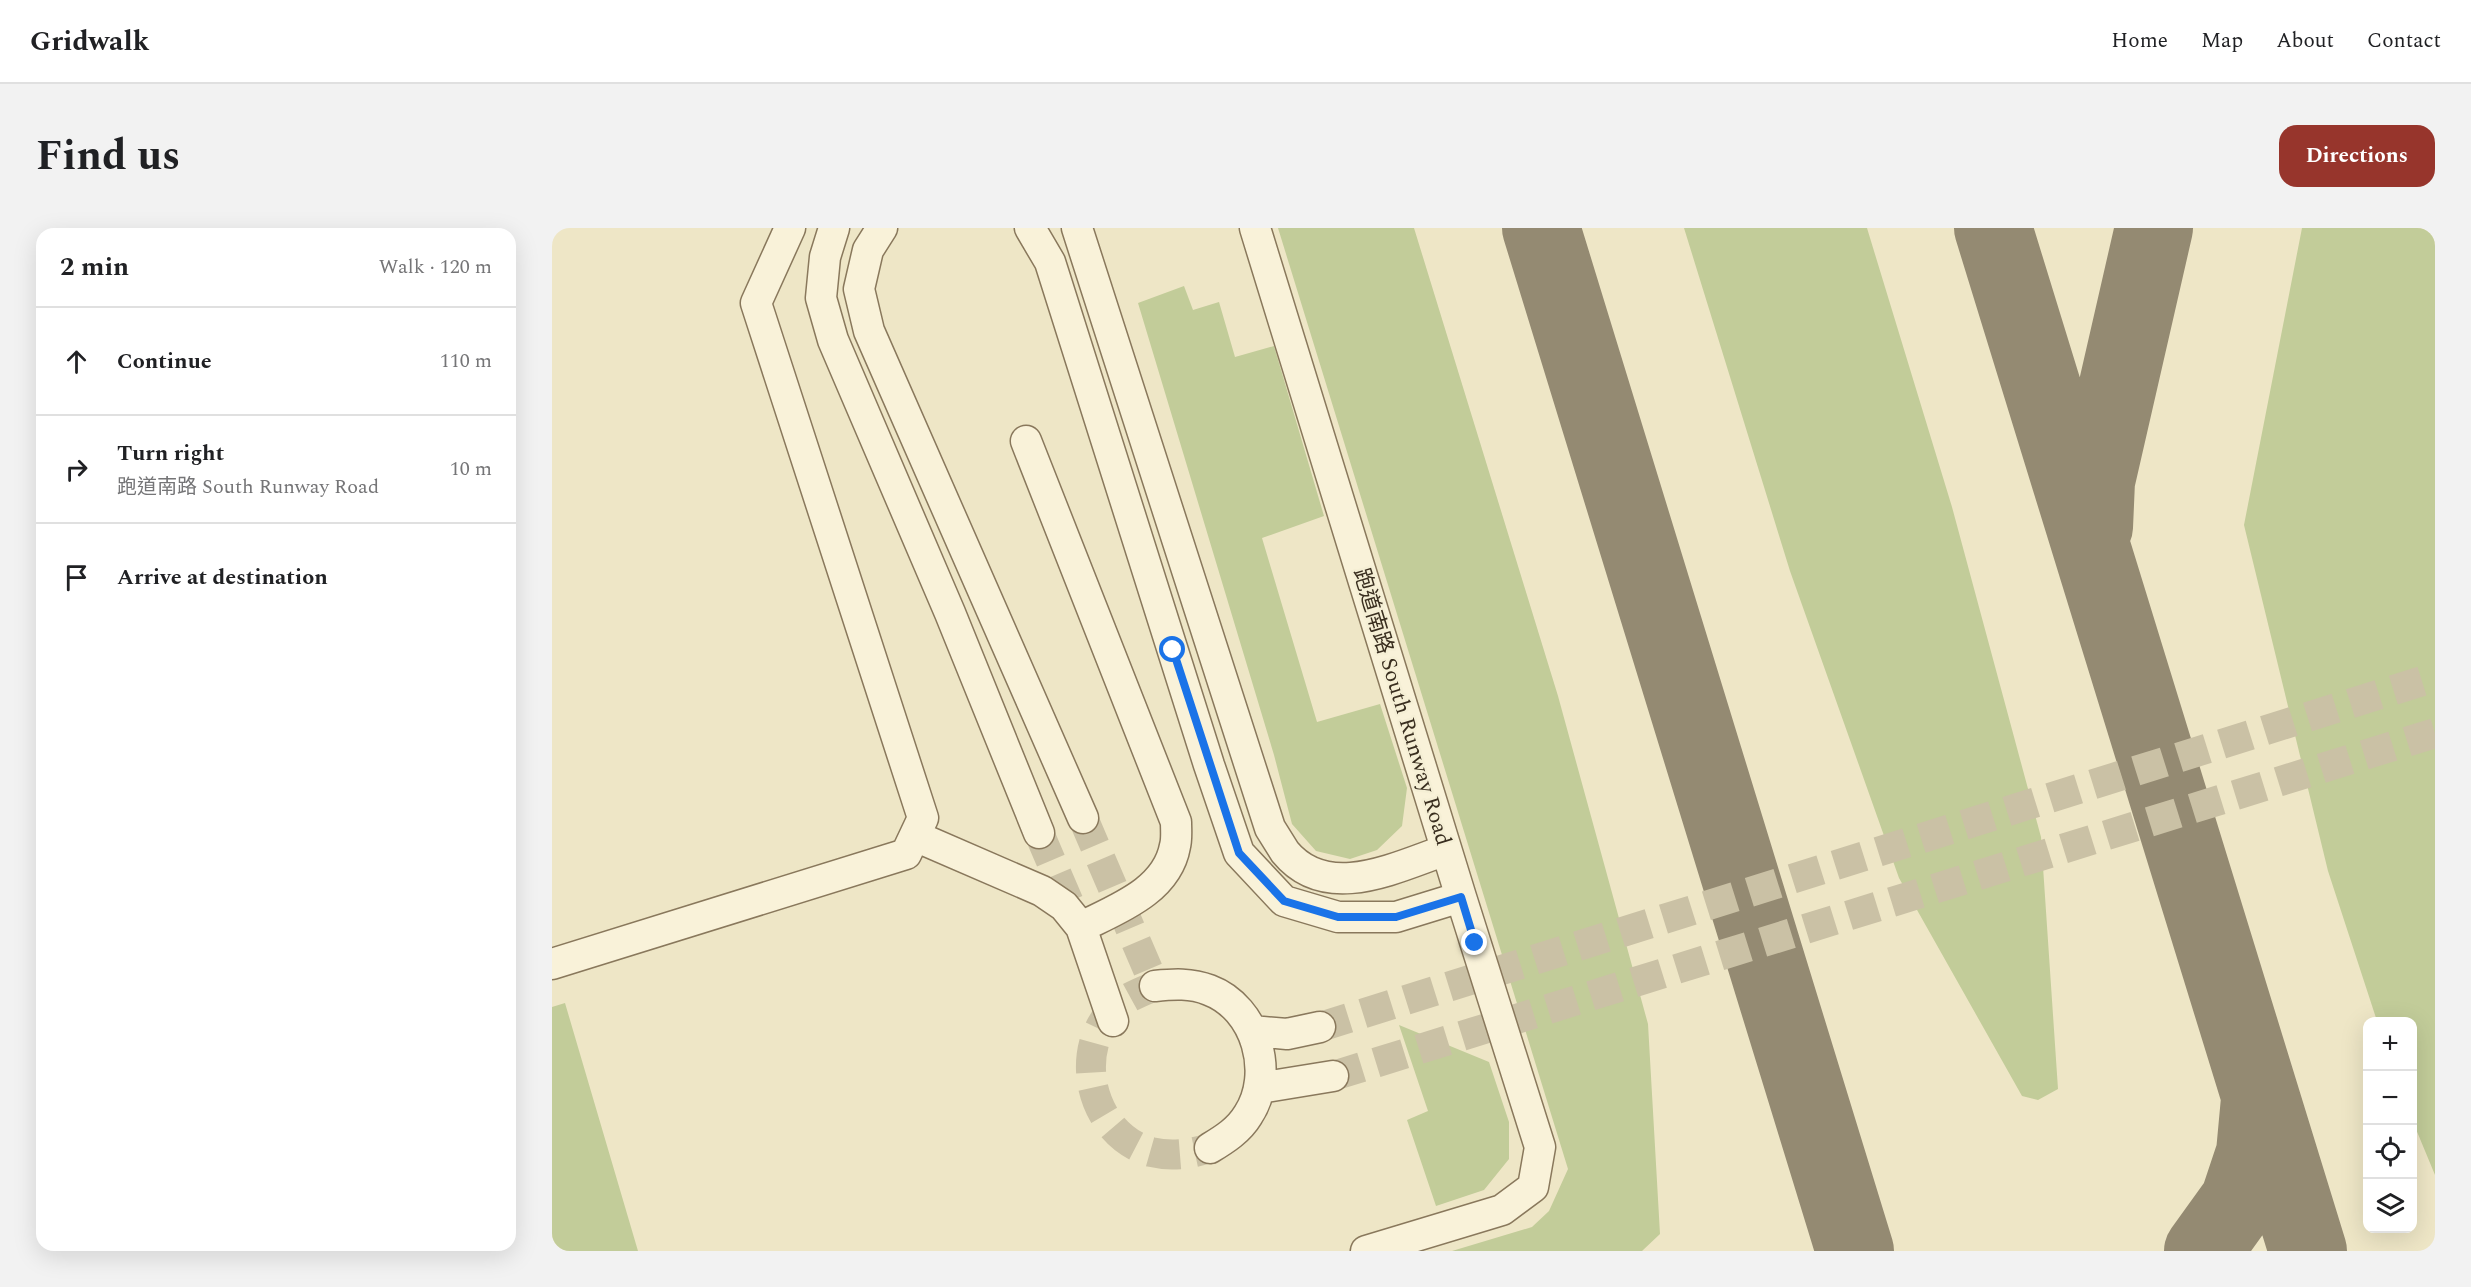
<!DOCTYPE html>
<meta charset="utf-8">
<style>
:root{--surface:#fff;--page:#f2f2f2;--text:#202124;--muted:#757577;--line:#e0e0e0;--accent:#97352c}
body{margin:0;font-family:Spectral,"Noto Sans TC",serif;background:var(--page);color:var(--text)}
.controls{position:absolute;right:18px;bottom:18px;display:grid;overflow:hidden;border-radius:12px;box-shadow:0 6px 24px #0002}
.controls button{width:54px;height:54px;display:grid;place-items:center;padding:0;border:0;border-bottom:2px solid var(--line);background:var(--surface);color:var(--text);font:30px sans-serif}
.stop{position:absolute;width:18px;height:18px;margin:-14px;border:4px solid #1a73e8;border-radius:50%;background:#fff}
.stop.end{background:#1a73e8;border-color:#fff;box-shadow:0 2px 6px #0008}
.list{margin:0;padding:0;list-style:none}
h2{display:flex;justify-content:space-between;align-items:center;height:78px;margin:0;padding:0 24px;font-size:26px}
h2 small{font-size:20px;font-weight:400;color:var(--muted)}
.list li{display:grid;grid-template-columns:39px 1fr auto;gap:18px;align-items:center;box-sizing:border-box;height:108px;padding:0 24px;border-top:2px solid var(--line)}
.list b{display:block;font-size:22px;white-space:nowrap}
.list p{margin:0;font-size:20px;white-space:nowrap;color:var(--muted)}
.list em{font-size:20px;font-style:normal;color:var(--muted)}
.icon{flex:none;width:33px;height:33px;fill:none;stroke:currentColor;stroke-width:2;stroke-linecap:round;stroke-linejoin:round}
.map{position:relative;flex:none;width:1883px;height:1023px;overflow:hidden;border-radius:18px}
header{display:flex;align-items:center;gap:36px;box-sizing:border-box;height:84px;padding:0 30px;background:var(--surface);border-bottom:2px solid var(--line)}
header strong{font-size:28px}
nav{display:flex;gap:33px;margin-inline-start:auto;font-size:21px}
.intro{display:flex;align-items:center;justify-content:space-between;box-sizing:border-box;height:144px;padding:0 36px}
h1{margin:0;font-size:42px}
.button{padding:15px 27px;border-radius:18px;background:var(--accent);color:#fff;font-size:21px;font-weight:700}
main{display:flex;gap:36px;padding:0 36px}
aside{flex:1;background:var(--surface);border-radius:18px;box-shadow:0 6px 24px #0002}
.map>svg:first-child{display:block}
.green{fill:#c2cc99}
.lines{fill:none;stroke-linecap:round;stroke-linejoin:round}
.taxiway{stroke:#948a72;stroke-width:78}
.minor-tunnel{stroke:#cac1a5;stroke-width:30;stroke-dasharray:30 15;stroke-linecap:butt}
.minor-casing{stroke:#89785c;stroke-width:33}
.minor{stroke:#f9f2d9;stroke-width:30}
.route{stroke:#1a73e8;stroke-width:8}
.labels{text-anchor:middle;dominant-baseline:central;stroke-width:5;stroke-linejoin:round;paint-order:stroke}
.street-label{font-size:22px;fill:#392e1f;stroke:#f5efd5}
</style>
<header>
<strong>Gridwalk</strong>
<nav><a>Home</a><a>Map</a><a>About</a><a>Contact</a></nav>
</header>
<div class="intro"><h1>Find us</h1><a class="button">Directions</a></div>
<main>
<aside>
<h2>2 min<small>Walk · 120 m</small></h2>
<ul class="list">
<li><svg class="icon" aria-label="ahead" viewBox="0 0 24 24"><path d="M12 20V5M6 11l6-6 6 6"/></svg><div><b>Continue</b></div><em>110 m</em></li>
<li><svg class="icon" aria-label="right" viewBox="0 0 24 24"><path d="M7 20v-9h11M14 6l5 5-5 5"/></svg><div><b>Turn right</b><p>跑道南路 South Runway Road</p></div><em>10 m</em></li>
<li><svg class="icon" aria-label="arrive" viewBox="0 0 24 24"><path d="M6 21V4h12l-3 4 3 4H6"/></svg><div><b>Arrive at destination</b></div></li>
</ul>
</aside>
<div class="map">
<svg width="1883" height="1023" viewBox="0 0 1883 1023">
<rect width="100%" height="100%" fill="#eee6c6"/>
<path class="green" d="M726,0H862L1006,468L1096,796L1108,1006L1090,1023H900L980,999L997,983L1016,941Z
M1132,0H1315L1400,279L1489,609L1506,861L1486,872L1470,868L1347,650L1238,343Z
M1750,0H1883V947L1861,894L1860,794L1825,793L1776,643L1692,297Z
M632,58L641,82L667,74L683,129L722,118L772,288L710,310L765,494L828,476L855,560L850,598L825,622L798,631L764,623L740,596L722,527L586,75Z
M13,775L86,1023H0V779Z
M847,797L937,834L957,894V931L932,962L884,978L855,892L876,883Z"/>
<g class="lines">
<path class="taxiway" d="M989,0L1303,1023
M1441,0L1756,1023
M1542,299L1544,253L1602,0
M1651,1023L1687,973L1703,925L1708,871"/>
<path class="minor-tunnel" d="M531,590L603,758C586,765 568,772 556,787C521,832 542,908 599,924C620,929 638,926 658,920
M487,605L526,696
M768,799L1883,449
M781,848L1883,505"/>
<g class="minor-casing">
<path id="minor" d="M282,0L273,29L269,70L281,112L398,385L487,605
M330,0L316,22L307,61L317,103L531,590
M478,0L498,34L657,537L687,625L732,673L786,689H844L909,669
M525,0L718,600C723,608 728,616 733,624C775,675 844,639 894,622
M703,0L909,669L988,919L981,959L950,982L814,1023
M474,213L624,594C624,602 625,611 623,618C615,663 565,681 529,699
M363,608L490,663L512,678L529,699L561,793
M0,736L354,626L371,590L204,75L238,0
M603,758C622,756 639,755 657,762C705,780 723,846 696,887C687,902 673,911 658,920
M700,803L735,806L768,799
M707,860L781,848"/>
</g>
<use href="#minor" class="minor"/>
</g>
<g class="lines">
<path class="route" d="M621,422L687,625L732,673L786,689H844L909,669L923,715"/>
</g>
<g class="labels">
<g class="street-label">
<text transform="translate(850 479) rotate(73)">跑道南路 South Runway Road</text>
</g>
</g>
</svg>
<div class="controls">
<button>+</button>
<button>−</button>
<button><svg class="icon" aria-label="locate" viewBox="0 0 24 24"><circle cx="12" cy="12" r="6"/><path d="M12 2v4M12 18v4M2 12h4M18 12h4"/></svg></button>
<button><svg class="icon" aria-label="layers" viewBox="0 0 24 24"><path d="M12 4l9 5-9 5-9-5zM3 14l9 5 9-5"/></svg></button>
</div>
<div class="stop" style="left:621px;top:422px"></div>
<div class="stop end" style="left:923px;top:715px"></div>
</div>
</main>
